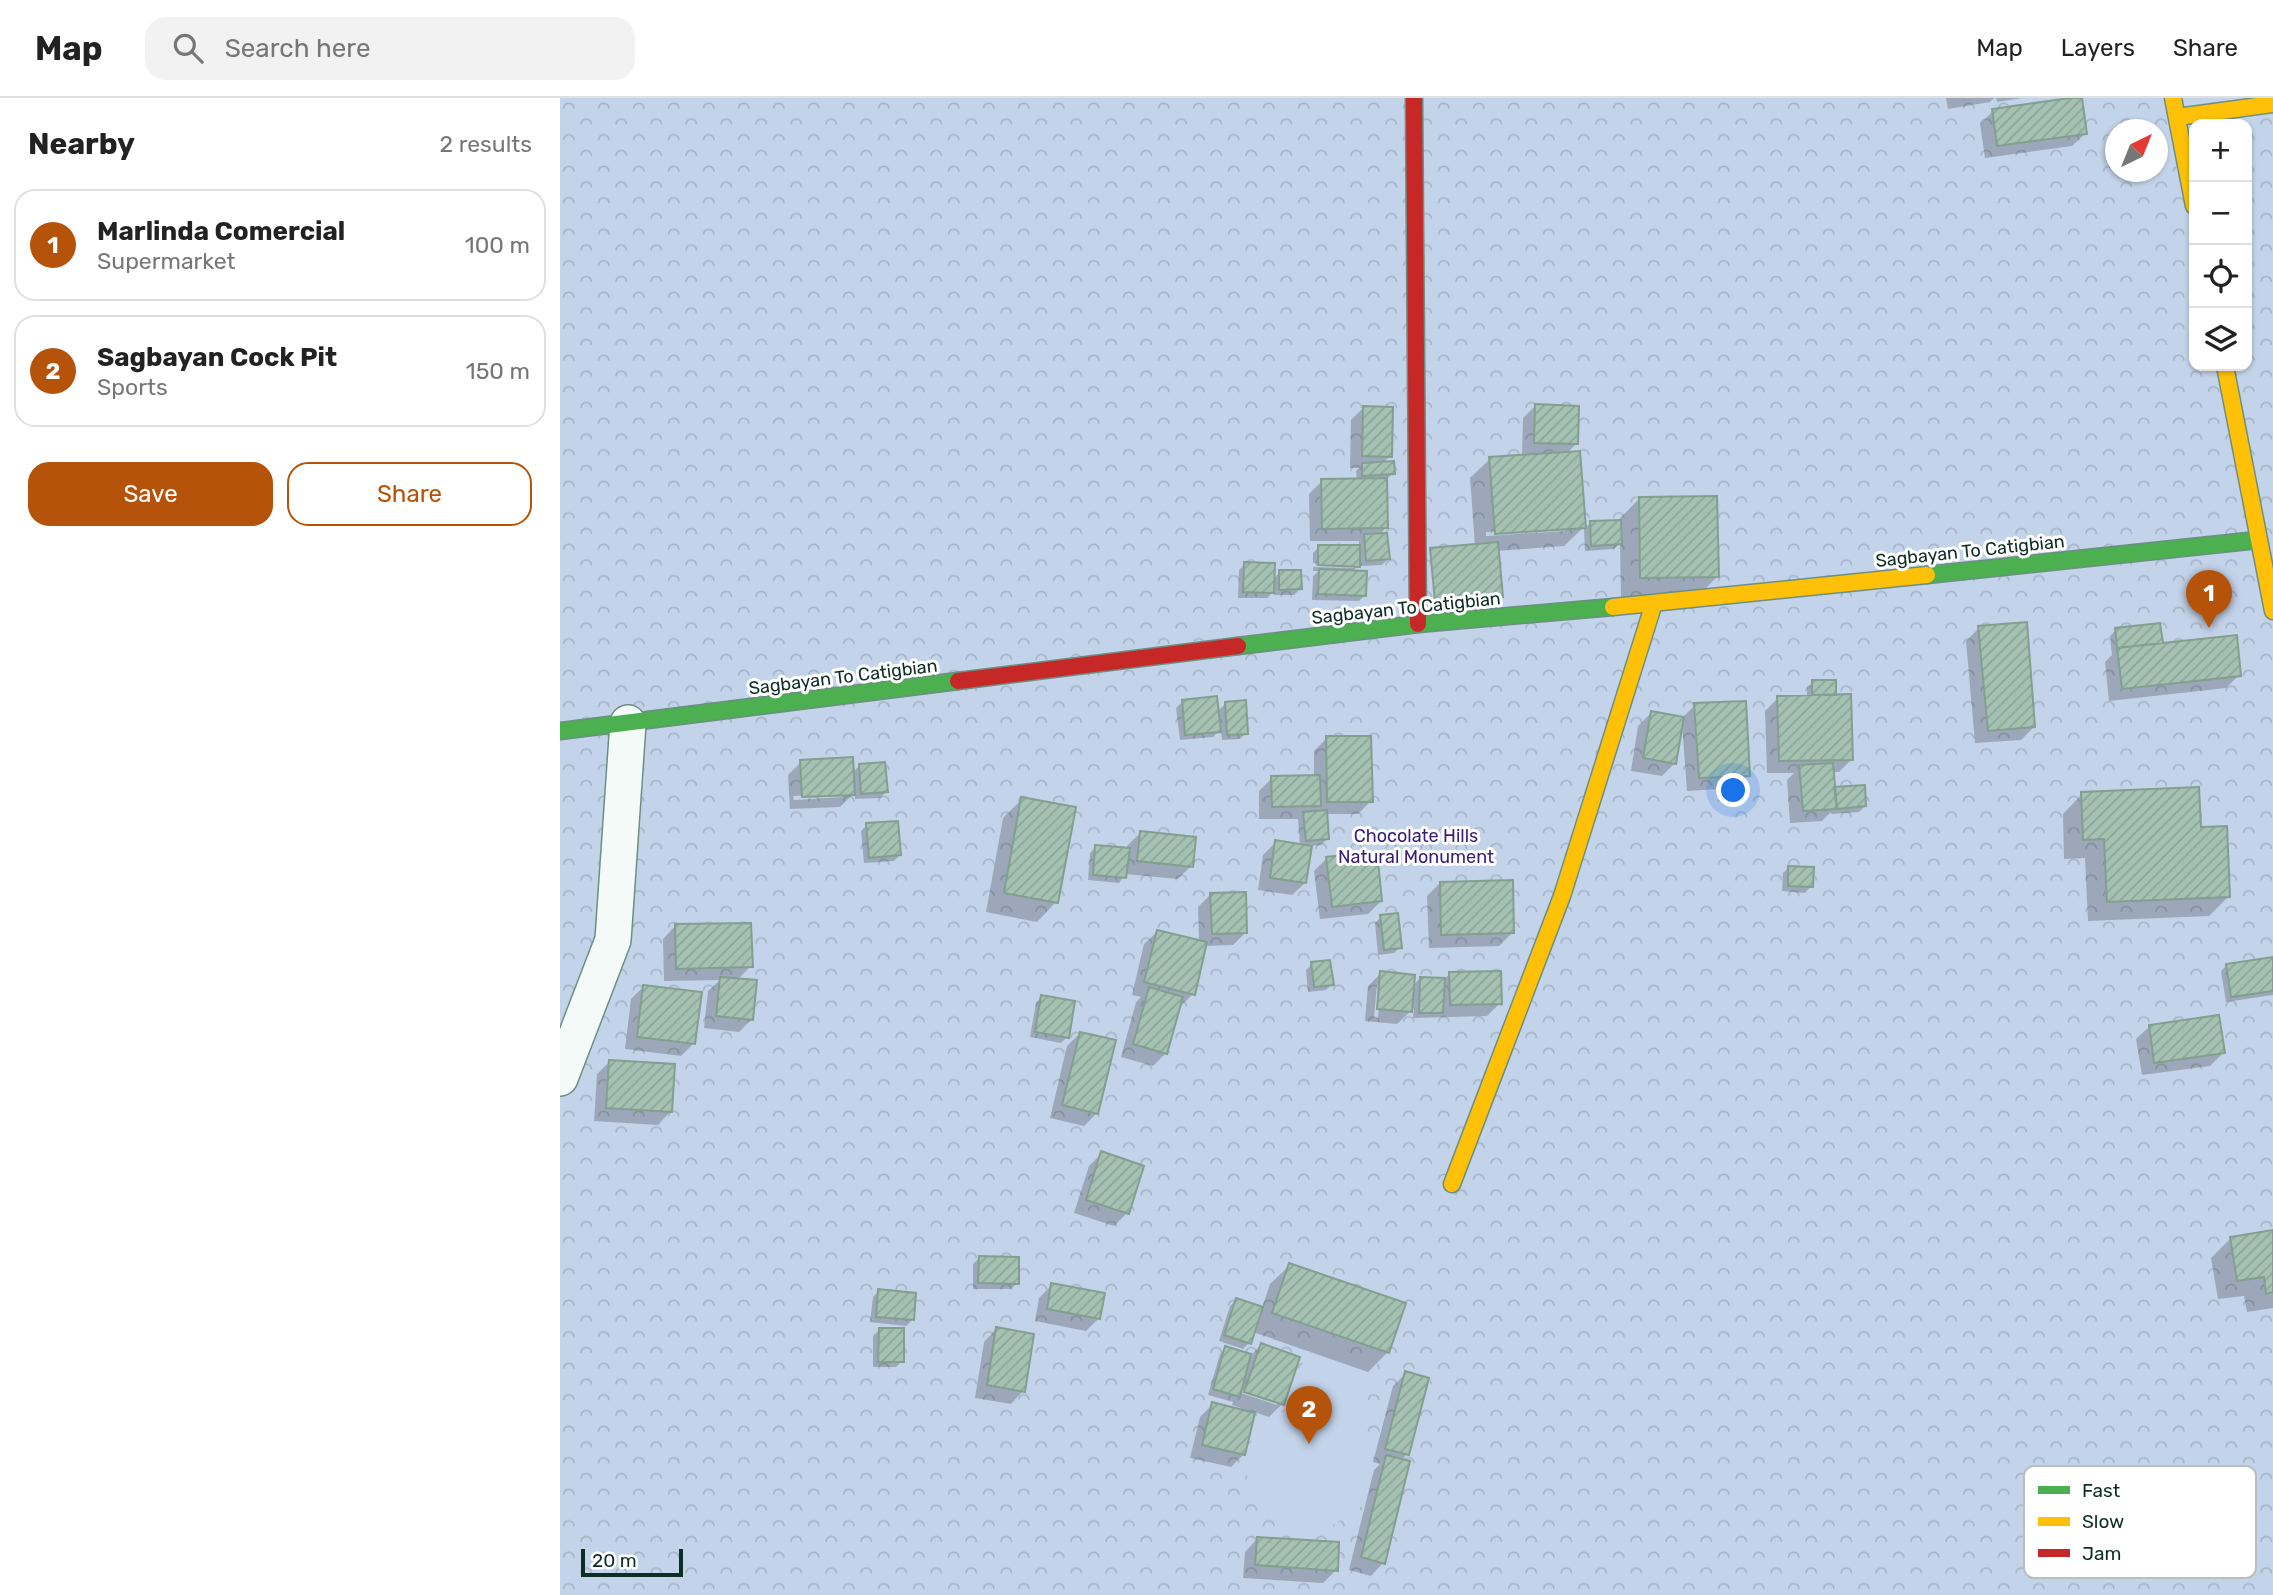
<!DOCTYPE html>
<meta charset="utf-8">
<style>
:root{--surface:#fff;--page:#f2f2f2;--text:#222;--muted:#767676;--line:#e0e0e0;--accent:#b45309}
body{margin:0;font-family:Rubik,sans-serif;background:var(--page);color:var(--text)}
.controls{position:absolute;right:21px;top:21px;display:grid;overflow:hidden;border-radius:14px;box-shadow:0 2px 5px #0004}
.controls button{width:63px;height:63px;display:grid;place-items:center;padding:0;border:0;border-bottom:2px solid var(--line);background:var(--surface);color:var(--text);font:35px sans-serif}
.compass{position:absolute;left:1545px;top:21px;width:63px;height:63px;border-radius:50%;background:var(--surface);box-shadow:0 2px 5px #0004;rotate:43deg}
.scale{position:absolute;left:21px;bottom:18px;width:102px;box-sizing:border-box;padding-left:7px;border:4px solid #0e2e24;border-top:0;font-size:19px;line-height:24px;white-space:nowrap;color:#0e2e24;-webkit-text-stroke:5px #fff;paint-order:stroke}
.you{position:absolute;left:1174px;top:693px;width:24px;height:24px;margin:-18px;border:5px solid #fff;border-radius:50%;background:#1a73e8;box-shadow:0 0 0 10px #1a73e833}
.badge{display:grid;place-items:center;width:46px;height:46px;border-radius:50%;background:var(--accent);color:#fff;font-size:23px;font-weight:700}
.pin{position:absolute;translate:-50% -58px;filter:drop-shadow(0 2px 4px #0008)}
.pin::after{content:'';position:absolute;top:37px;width:24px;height:21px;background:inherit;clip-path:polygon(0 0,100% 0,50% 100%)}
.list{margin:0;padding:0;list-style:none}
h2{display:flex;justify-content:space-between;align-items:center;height:91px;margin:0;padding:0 28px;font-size:30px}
h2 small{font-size:23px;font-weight:400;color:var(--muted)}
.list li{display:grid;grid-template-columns:46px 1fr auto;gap:21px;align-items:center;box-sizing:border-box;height:112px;margin:0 14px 14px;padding:0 14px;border:2px solid var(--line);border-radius:21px}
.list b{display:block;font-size:26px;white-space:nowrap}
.list p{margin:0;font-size:23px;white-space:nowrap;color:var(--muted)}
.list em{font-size:23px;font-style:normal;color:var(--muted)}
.actions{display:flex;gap:14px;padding:21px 28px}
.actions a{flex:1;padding:16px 0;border:2px solid var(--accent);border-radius:21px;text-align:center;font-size:24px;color:var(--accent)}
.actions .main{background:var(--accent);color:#fff}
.icon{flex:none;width:38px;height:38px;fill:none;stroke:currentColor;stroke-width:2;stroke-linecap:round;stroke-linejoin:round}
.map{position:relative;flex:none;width:1713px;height:1497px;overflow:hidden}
header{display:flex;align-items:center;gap:42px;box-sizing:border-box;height:98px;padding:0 35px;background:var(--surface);border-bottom:2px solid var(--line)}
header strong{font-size:33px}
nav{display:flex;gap:38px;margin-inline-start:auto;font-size:24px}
.search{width:490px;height:63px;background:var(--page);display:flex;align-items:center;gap:18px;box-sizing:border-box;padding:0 24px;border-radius:21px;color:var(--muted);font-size:26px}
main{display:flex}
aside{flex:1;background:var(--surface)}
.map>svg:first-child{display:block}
.park{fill:url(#park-crowns);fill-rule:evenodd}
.pitch{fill:#c3d3e9}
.shadow{fill:#0003;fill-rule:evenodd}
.building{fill:url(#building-hatch);stroke:#829f90;stroke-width:2}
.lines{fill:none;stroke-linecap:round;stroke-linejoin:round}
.street-casing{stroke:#6c8f83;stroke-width:38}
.fast-casing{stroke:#6c8f83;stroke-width:19}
.slow-casing{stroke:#6c8f83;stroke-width:19}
.jam-casing{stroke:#6c8f83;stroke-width:19}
.street{stroke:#f4faf8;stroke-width:35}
.fast{stroke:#4caf50;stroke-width:16}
.slow{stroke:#ffc107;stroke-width:16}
.jam{stroke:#c62828;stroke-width:16}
.labels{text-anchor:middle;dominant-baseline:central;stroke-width:6;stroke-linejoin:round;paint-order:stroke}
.street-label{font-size:18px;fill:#0e2e24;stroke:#fff}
.park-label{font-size:18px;fill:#371e77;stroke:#fff}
.key{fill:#fff;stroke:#b7c0bd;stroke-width:2}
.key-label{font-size:19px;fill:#0e2e24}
</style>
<header>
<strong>Map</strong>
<div class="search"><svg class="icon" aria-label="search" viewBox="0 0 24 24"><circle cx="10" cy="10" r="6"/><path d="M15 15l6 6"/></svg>Search here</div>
<nav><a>Map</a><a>Layers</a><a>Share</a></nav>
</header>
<main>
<aside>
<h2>Nearby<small>2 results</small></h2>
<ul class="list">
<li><span class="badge">1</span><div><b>Marlinda Comercial</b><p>Supermarket</p></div><em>100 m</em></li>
<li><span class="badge">2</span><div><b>Sagbayan Cock Pit</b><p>Sports</p></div><em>150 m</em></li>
</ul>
<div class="actions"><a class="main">Save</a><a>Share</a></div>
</aside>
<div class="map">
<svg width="1713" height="1497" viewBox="0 0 1713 1497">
<defs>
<pattern id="park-crowns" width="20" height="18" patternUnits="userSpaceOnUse" patternTransform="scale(1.75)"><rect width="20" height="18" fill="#c3d3e9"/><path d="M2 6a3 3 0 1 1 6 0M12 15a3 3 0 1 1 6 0" fill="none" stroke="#a6b5c8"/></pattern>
<pattern id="building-hatch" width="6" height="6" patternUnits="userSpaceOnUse" patternTransform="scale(1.75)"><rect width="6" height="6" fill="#a4c1b2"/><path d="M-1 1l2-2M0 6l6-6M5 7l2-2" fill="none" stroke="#8ca699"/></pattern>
</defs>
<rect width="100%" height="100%" fill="#b6e0d1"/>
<path class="park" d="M0,0H1713V1497H0ZM1634,26H1687V268H1634ZM1556,32H1598V74H1556Z"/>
<path class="pitch" d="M750,1243L818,1264L801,1327L813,1361L808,1404L758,1437L713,1422L683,1371L695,1332L727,1311Z"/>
<path class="shadow" d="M1386,0H1434L1430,4L1388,11Z
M1436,0H1462L1437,4Z
M1433,13L1525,36L1512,48L1425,60L1420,26Z
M976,307L1016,346L1006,356L1024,429L1004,448L937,453L941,498L928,511L862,516L915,448L910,380L930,361L962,359L963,320ZM1005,429V433L926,438V434Z
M804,309L830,358L822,366L833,375L827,381L826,430L819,437L828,461L822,467L800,468V465L792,474L805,497L799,503L752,502L753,478L759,473H753V469L794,470V467L753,465V455L759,449H799V443H750L749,396L762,383L797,382L796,373L799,370H790L791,322Z
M1080,400L1157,479L1138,498L1061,499L1060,445L1054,451L1025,453L1024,431L1030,425L1060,424V420Z
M685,466L713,481L720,474L740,491L734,497H714V493L707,500H678L679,472Z
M1599,527L1601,547L1679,577L1666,590L1549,603L1545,564L1552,557L1550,538L1556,532Z
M1419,530L1474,629L1461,642L1415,645L1406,543Z
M1253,584L1275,598L1292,661L1279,674H1272L1273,690L1305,708L1299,714L1271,716V714L1262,723L1230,725L1227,682L1234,675H1207L1205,613L1218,600L1247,599V590Z
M622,604L657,614L666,605L686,635L680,641L662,642L661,631L653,639L620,642L616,610Z
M1135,607L1188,677L1176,690L1127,693L1122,625L1115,665L1102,678L1071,673L1078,628L1091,615L1122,620Z
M767,640L811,703L798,716H765L767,741L761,747L750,748L745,785L732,797L698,792L703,757L716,744L740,747L738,721H699V693L712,680L754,679V653Z
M241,664L292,675L299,668L326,694L320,700L295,701V694L280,709L230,711L228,677ZM282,695V699L234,702L233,698Z
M1522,696L1639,731L1668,799L1649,818L1528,823L1525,760L1504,761L1503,716Z
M462,701L496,804L477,824L426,814L443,720Z
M307,727L340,757L334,763L304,765L301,733Z
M580,735L631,768L618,781L565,776L559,785L528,782L530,755L536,749L567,752V748Z
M767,760L821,803L808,816L760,821L754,773Z
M1229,769L1251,788L1245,795L1222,793L1223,775Z
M880,785L952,835L939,848L869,850L867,798Z
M651,796L686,834L673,847L644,848L633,896L620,909L606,955L593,968L561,959L576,904L581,899L572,897L584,846L597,834L639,844L638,809Z
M821,819L840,849L834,855L818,857L815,825Z
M115,828L191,868L177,882L192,921L179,934L144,930L148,893L160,882L104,883L103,841Z
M1713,861V897L1666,904L1661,873L1667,867Z
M752,866L772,886L766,892L748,894L746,872Z
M821,875L852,889L860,880L884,881L890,876L940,905L927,918L853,920L854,910L837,926L805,923L808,888ZM817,887H820L818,920L814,919Z
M84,888L134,945L121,958L65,951L71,901Z
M482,899L507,939L501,945L470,939L476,905Z
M1589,929L1663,955L1650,968L1582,977L1576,941Z
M520,935L537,1015L524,1028L490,1020L507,948Z
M50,963L110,1014L98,1027L34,1023L37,976Z
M542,1055L567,1115L554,1128L514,1115L529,1068Z
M1713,1134V1210L1687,1214L1684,1198L1658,1201L1651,1160L1671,1140Z
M419,1160L457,1185L451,1191H413V1166Z
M730,1167L828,1254L808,1274L693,1234L689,1245L683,1251L659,1243L670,1208L676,1202L702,1210L710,1186Z
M492,1187L539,1220L526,1233L475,1223L479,1200Z
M319,1193L352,1222L346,1228L310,1224L313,1199Z
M436,1231L463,1293L451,1306L415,1300L424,1244Z
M319,1232L342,1263L336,1269H313V1238Z
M701,1247L722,1306L709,1319L694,1314L683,1357L671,1369L630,1360L640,1319L653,1306L680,1313L681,1310L672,1307L673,1304L648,1297L660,1256L666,1250L691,1257ZM676,1290L717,1303V1307L675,1293Z
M846,1275L847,1356L841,1363L823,1465L811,1478L789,1472L814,1372L820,1366L813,1364L833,1288Z
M697,1441L776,1472L763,1485L683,1480L685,1454Z"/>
<path class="building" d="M1510,0H1522L1527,36L1437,48L1432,11Z
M975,306L1019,308L1018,346L974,345Z
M803,308L833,309L832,359L802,358Z
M1020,353L1026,430L935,436L929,359Z
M834,363L835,376L802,378V365Z
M827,380L828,430L762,431L761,381Z
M1157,398L1159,479L1080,480L1079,399Z
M1061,422L1062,446L1031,448L1030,423Z
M827,435L830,461L806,463L804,436Z
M938,444L943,499L875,504L870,450Z
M758,447H800V469L758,467Z
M684,464L715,465L714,495L683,494Z
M759,471L807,473L806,498L758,496Z
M719,472H741L742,491L719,492Z
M1467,524L1475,629L1428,633L1418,528Z
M1600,525L1603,545L1557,550L1555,530Z
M1677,537L1681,578L1562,591L1557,550Z
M1252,582H1276V597H1252Z
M1291,596L1293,662L1219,663L1217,598Z
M657,598L661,634L625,637L622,602Z
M686,602L688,636L667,637L665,604Z
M1186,603L1190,678L1139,680L1134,605Z
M1091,613L1124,619L1116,666L1083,660Z
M766,638H811L813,704H767Z
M293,659L295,697L242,699L240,662Z
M325,664L328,694L301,696L299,666Z
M1273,665L1277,711L1243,713L1239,667Z
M760,677L761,708L712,709L711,678Z
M1305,687L1306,708L1277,711L1274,689Z
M1639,689L1641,729L1667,728L1670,799L1547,804L1544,741L1523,742L1521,694Z
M461,699L516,709L498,805L444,795Z
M767,712L769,741L746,743L743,714Z
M338,723L341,757L309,760L306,725Z
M580,733L636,739L633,769L577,763Z
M715,742L752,748L746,785L710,780Z
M535,747L570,750L566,780L533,777Z
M817,753L822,803L772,809L766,759Z
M1228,768L1254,769L1253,789L1228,788Z
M953,782L954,835L881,837L880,784Z
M686,794L687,835L652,836L650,795Z
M838,815L842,850L824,852L820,817Z
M191,825L193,869L116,871L115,826Z
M597,832L647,844L635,897L584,884Z
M1713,859V893L1671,899L1666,866Z
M770,862L774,887L754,889L751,864Z
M820,873L855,877L852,914L817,911Z
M941,873L942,906L890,907L889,874Z
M160,879L197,882L193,922L156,918Z
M860,879L885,880L883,915H859Z
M83,887L142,894L135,946L77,939Z
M589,889L623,899L607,956L573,946Z
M481,897L515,903L509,940L475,934Z
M1659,917L1665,955L1594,965L1589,927Z
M520,934L556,942L538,1016L502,1007Z
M49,962L115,966L112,1014L46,1010Z
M541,1053L584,1068L569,1116L526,1102Z
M1713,1132V1194L1706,1196L1704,1179L1677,1183L1670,1139Z
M419,1158L459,1159V1186L418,1185Z
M729,1165L846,1205L829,1255L712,1215Z
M491,1185L545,1195L540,1221L487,1211Z
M318,1191L356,1195L354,1222L316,1219Z
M676,1200L703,1209L691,1246L664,1237Z
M436,1229L474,1236L465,1294L427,1287Z
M319,1230H344V1264H318Z
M701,1245L740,1259L724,1307L684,1294Z
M665,1248L691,1256L680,1299L653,1291Z
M845,1273L869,1280L849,1357L825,1351Z
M652,1304L695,1315L685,1357L642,1347Z
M826,1357L850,1363L825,1466L801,1459Z
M697,1439L779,1444L778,1473L695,1467Z"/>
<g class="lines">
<g class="street-casing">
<path id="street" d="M0,980L53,842L68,625"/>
</g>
<g class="fast-casing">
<path id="fast" d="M1367,477L1698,442
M678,548L858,526L1053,509
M0,633L398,583"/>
</g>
<g class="slow-casing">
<path id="slow" d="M1613,0L1634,108
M1617,19L1713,6
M1665,268L1713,513
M1053,509L1367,477
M892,1086L1002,798L1094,505"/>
</g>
<g class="jam-casing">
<path id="jam" d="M854,0L858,526
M398,583L678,548"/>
</g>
<use href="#street" class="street"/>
<use href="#fast" class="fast"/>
<use href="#slow" class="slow"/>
<use href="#jam" class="jam"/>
</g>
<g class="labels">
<g class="street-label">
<text transform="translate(1410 453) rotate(-6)">Sagbayan To Catigbian</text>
<text transform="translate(846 510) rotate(-6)">Sagbayan To Catigbian</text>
<text transform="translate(283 579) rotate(-7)">Sagbayan To Catigbian</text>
</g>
<g class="park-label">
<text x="856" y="738">Chocolate Hills<tspan x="856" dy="21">Natural Monument</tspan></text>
</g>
</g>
<rect x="1464" y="1368" width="232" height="112" rx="10" class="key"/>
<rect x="1478" y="1388" width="32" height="8" fill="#4caf50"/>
<rect x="1478" y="1419" width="32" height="9" fill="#ffc107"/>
<rect x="1478" y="1451" width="32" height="8" fill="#c62828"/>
<g class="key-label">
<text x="1522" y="1399">Fast</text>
<text x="1522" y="1430">Slow</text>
<text x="1522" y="1462">Jam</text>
</g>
</svg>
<div class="controls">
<button>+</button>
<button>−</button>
<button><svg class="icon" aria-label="locate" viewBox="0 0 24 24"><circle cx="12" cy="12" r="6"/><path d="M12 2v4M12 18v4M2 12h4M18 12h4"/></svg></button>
<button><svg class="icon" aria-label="layers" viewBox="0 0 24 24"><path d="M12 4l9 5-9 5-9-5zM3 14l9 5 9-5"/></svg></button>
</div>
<svg class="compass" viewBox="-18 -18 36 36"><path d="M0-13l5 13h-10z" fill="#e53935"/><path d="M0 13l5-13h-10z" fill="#767676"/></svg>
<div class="scale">20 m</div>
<div class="you"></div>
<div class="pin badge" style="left:1649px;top:530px">1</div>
<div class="pin badge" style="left:749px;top:1346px">2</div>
</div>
</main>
